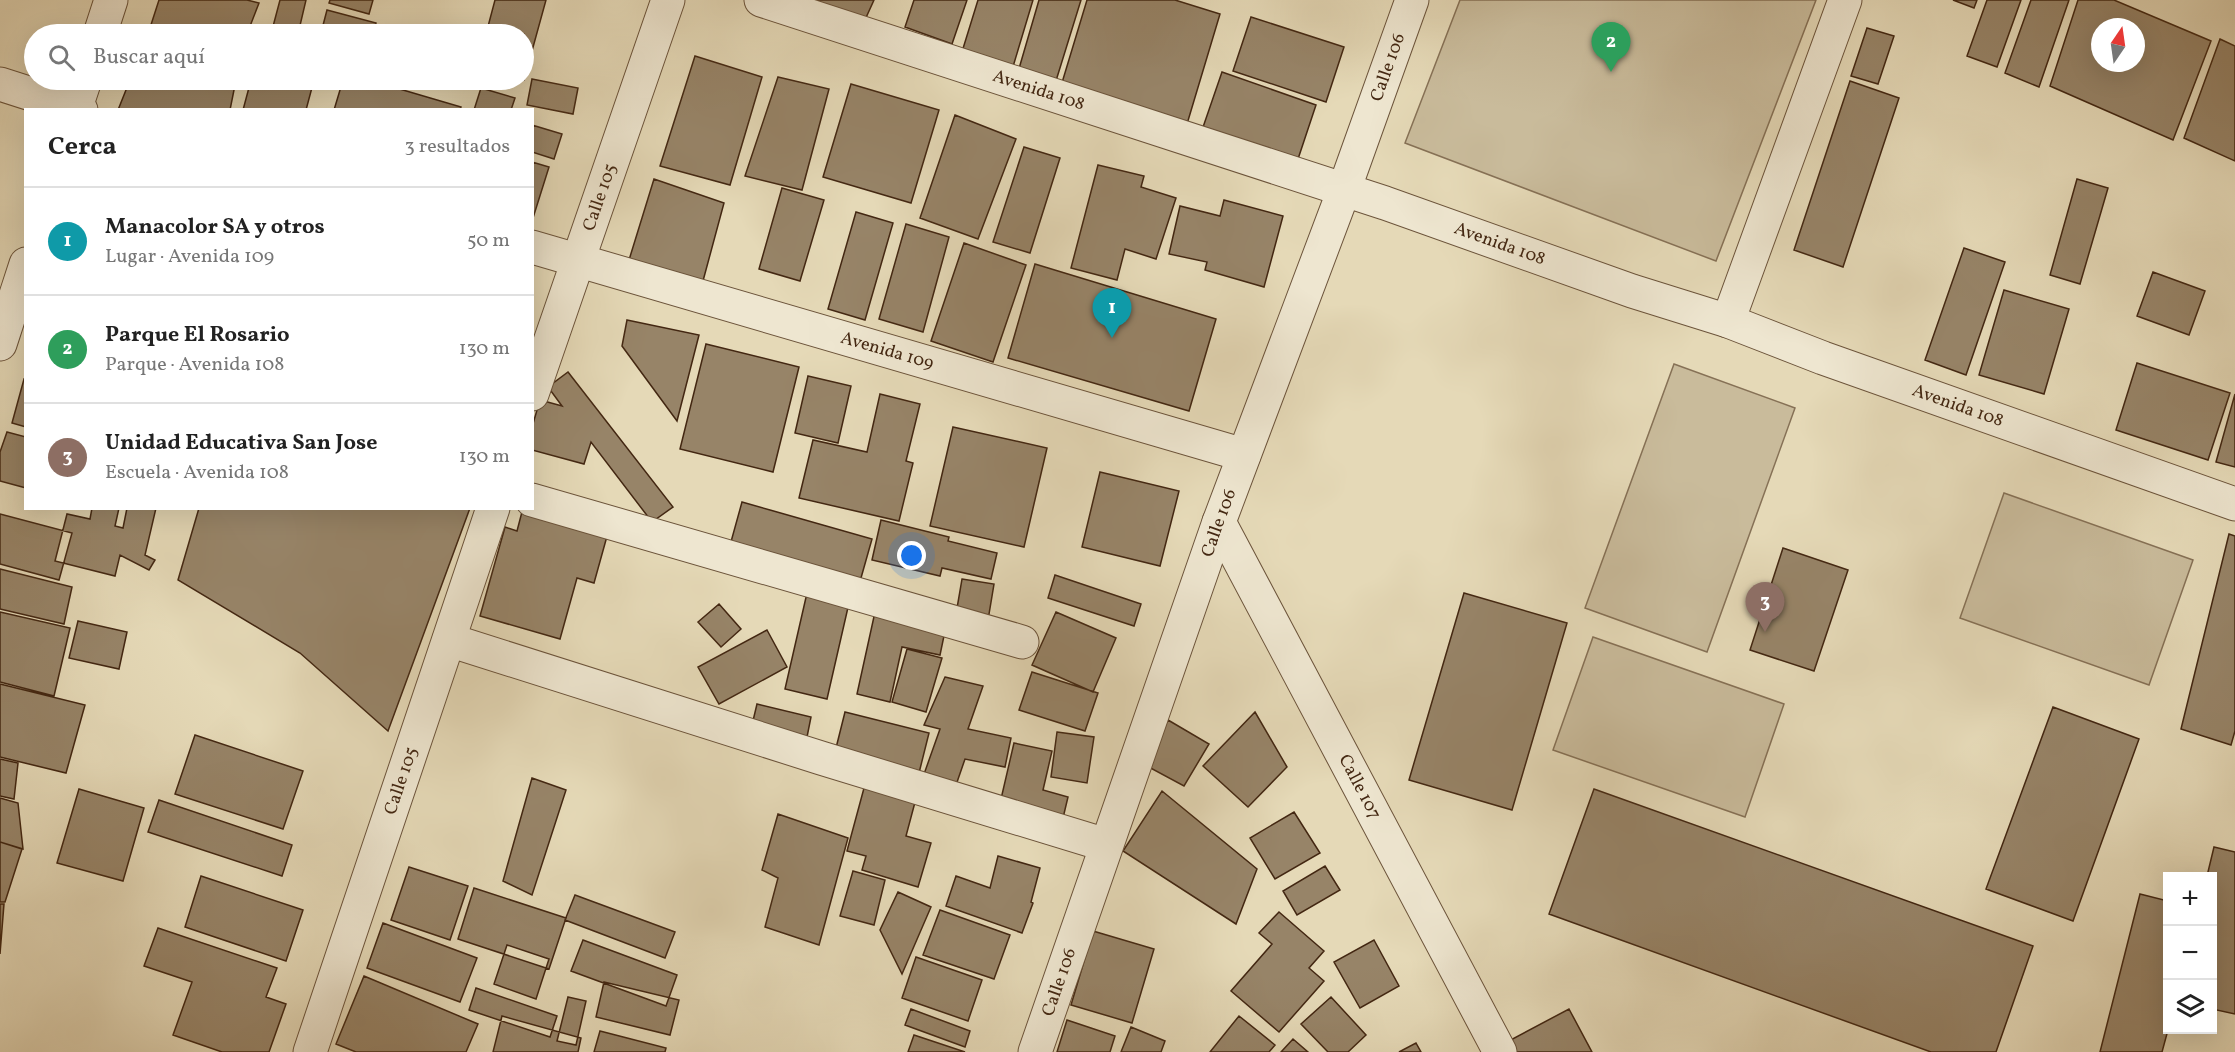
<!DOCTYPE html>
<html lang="es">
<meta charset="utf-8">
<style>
:root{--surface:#fff;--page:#f6f6f6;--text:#222;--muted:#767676;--line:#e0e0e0;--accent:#7c3aed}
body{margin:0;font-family:Vollkorn,serif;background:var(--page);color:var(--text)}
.controls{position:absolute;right:18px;bottom:18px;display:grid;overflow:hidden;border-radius:0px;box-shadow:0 6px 24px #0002}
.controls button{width:54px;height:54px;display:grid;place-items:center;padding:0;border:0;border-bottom:2px solid var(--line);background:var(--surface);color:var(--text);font:30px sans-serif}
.compass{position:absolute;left:2091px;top:18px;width:54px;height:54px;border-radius:50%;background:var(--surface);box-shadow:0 6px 24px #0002;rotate:13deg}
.you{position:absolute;left:912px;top:556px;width:21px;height:21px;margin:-15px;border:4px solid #fff;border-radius:50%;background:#1a73e8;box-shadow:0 0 0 9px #1a73e833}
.badge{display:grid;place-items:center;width:39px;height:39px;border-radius:50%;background:var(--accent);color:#fff;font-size:20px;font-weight:700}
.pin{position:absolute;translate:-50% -50px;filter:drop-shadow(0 2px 3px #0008)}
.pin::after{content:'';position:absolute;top:32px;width:21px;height:18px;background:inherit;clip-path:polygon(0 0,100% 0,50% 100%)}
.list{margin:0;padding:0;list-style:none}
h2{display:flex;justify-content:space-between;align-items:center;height:78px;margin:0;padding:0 24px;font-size:26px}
h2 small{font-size:20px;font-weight:400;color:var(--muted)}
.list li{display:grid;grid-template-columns:39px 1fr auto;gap:18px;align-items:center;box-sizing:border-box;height:108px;padding:0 24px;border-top:2px solid var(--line)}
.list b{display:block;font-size:22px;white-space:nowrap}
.list p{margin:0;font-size:20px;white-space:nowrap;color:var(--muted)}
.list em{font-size:20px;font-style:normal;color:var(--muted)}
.icon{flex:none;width:33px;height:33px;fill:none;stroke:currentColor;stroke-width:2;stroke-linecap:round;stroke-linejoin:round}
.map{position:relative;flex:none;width:2235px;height:1052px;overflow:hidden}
.search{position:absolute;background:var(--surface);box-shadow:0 6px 24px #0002;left:24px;top:24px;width:510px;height:66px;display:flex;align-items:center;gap:15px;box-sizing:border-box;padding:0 21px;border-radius:33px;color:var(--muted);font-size:22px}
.panel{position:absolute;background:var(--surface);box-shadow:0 6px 24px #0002;left:24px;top:108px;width:510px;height:402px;border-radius:0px}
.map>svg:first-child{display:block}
.green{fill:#c9bb9b;stroke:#867156;stroke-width:1.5}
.building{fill:#978468;stroke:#432712;stroke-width:1.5;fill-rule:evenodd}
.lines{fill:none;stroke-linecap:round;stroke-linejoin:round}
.minor-casing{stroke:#6c543b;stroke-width:35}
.minor{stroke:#eee6d0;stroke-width:33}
.labels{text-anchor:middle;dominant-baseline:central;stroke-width:6;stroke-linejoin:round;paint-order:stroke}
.street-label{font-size:18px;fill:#432712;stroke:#eee6d0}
</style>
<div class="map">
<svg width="2235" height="1052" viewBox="0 0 2235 1052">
<rect width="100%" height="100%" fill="#e5d9b7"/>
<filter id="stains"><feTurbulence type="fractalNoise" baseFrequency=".00333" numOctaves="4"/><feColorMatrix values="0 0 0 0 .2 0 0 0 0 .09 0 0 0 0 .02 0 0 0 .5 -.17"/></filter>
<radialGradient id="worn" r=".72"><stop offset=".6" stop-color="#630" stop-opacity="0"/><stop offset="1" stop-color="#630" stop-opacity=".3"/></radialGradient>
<path class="green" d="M1460,0H1816L1716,261L1405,143Z
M1674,364L1795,408L1707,652L1585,608Z
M2004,493L2193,560L2149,685L1960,618Z
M1593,637L1784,704L1745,817L1553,750Z"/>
<path class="building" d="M159,0H247L259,3L247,34H148Z
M280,0H306L298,34H271Z
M330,0H373L369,14L329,3Z
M495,0H546L524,80H521H524V34H486Z
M815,0H874L864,22Z
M914,0H967L952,44L905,27Z
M978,0H1033L1012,70L961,55Z
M1039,0H1081L1055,84L1018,72Z
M1087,0H1175L1220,14L1187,124L1061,86Z
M1953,0H1977L1974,8Z
M1987,0H2021L1997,67L1967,56Z
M2031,0H2069L2039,87L2005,73Z
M2078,0H2114L2211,41L2173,140L2050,86ZM2100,27H2136V63H2100Z
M327,10L376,23L373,34H328L321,33Z
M1251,17L1344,47L1326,102L1233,71Z
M300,28L320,32V34H299Z
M1867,28L1894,36L1878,84L1851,76Z
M2220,39L2235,46V161L2184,138Z
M695,56L762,77L730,185L660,166Z
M1222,72L1316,105L1296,165L1201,133Z
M778,77L829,89L802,190L745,176Z
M532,79L578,88L573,114L527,105Z
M130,80H236L230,110H118Z
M251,80H314L306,110H243Z
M343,80H369L461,107L460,110H334Z
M1850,81L1899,98L1843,267L1794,250Z
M851,84L939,110L911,203L823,177Z
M481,88L515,98L511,110H474Z
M955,115L1016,139L978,239L920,218Z
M532,125L562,134L554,159L532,152Z
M1024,147L1060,158L1030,253L993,242Z
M532,162L549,167L533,218H532Z
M1098,165L1144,176L1141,187L1176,198L1156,259L1125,249L1117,280L1071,268Z
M654,179L724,203L700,292L625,273Z
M2077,179L2108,188L2080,284L2050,275Z
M782,188L824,200L800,281L759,269Z
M1224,200L1283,216L1264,287L1205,270L1207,262L1169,254L1180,206L1220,216Z
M856,212L893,223L865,320L828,309Z
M906,224L949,237L923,332L879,319Z
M964,243L1026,265L993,362L931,341Z
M1964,248L2005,262L1966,375L1925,360Z
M1035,264L1216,319L1189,411L1008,358Z
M2153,272L2205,291L2189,335L2137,316Z
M2004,290L2069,309L2044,394L1979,375Z
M627,320L699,335L677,421L622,346Z
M706,344L799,367L773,472L680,449Z
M2137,363L2230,393L2208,460L2116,430Z
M568,372L673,507L652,522L591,442L584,464L532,450V427L540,400L562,406L548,387Z
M808,376L851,386L838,443L795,433Z
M24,379L26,380V427L12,423Z
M880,394L920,404L906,461L913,463L899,521L799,498L813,440L867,452Z
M2235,394V467L2216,462Z
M953,427L1047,448L1024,547L930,526Z
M7,432L26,437V488L0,481V452Z
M1100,472L1179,491L1160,566L1082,547Z
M742,502L872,539L859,585L729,549Z
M92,508H119L115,526L123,528L127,508H156L145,555L155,560L149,570L120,555L115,576L55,561L67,514L90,519Z
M199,508H470L388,731L300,653L178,580Z
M523,508L609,529L594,583L577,578L560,639L480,616L505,527L517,531Z
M0,514L72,533L59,580L0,564Z
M881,520L949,537L948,541L997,553L991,579L942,568L940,576L872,560Z
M2229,534L2235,536V731L2231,745L2181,729Z
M1783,548L1848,570L1814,671L1750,650Z
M0,569L72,587L64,624L0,609Z
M1055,575L1141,604L1134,626L1048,598Z
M962,579L994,584L988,620L956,614Z
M807,593L849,603L827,699L785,689Z
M1464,593L1567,623L1512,810L1409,780Z
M719,604L741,629L721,647L698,622Z
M0,612L70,628L54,696L0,682Z
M875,612L945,631L940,655L902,647L890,702L857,694Z
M1056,612L1116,638L1093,692L1032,665Z
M78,621L127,632L119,669L69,658Z
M767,630L787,667L719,704L698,667Z
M907,649L942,658L926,712L892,702Z
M1032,672L1098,693L1085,731L1019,710Z
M945,677L983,686L968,729L1011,738L1005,767L965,759L955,788L923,777L940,729L924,725Z
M0,684L85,705L66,773L0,757Z
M757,704L811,717L807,737L752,725Z
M2053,707L2139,739L2073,921L1986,889Z
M845,712L929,733L919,773L835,752Z
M1255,712L1287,767L1248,807L1203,766Z
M1168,720L1209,744L1184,786L1143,764Z
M1057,732L1094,737L1087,783L1051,777Z
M195,735L303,771L283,829L175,794Z
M1014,743L1052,751L1043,790L1068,797L1063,818L1001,799Z
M0,759L18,763L14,799L0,796Z
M867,777L918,791L906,836L931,843L918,887L862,870L866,856L847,851Z
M532,778L566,790L532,895L503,881Z
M79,789L144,808L123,881L57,863Z
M1594,789L2033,946L1996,1052H1931L1549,914Z
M1162,791L1257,869L1236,924L1123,851Z
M0,798L18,803L23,849L0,842Z
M159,800L292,845L282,876L148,832Z
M1294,812L1320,853L1275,879L1250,838Z
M778,814L848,838L819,945L765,927L778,878L762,870Z
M0,842L22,849L5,902H0Z
M2214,847L2235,852V1014L2212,1009V876H2207Z
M998,856L1040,868L1031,902L1033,903L1022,933L946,906L956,876L990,888Z
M1325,866L1340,890L1297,915L1283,891Z
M409,867L468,886L450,940L391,920Z
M853,871L885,880L874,925L840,916Z
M201,876L303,910L286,961L185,927Z
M474,888L566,918L549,969L458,939Z
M898,892L931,907L902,974L880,930Z
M2140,894L2168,901V1030L2162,1052H2100Z
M575,895L675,932L665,958L565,920Z
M0,904H4L0,954Z
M940,910L1010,935L994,979L923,955Z
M1279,912L1324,951L1309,968L1324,981L1279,1032L1231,991L1272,944L1259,933Z
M383,923L477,958L460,1002L367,968Z
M158,928L277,968L266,997L286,1004L269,1052H222L173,1035L192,982L144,966Z
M1093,931L1154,949L1132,1023L1071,1005Z
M583,940L677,975L666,1006L571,971Z
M1374,940L1399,986L1360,1008L1334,962Z
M507,945L549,959L536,999L494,984Z
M916,957L982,980L968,1021L902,998Z
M364,976L478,1024L466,1052H356L336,1044Z
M604,982L679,1000L670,1035L596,1017Z
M476,988L557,1016L550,1037L469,1010Z
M568,997L586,1001L576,1045L557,1041Z
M1331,997L1366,1035L1348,1052H1328L1301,1024Z
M911,1009L970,1031L965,1047L905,1025Z
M1569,1009L1592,1052H1507L1503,1044Z
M502,1016L581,1038L578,1052H493Z
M1239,1016L1275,1045L1269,1052H1210Z
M1067,1020L1115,1036L1110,1052H1057Z
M1131,1027L1165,1041L1161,1052H1121Z
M600,1031L666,1048L665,1052H594Z
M914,1035L965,1052H908Z
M1293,1039L1308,1052H1281Z
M1416,1043L1421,1052H1399Z"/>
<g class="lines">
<g class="minor-casing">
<g id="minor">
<path id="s1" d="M761,0L1385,203L1632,291L1728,321L1823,358L2235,504"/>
<path d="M100,34L111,0"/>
<path d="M0,84L81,110"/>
<path d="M75,110L85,80"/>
<path id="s2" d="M532,247L1244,455"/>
<path d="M1728,321L1845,0"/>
<path d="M0,344L26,264"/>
<path id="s3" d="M532,394L668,0"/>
<path d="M532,500L1022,642"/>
<path id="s4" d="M1219,522L1500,1052"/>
<path d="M449,640L821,758L1106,845"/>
<path id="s5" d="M310,1052L493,508"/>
<path id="s6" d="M1035,1052L1219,522L1344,190L1412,0"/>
</g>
</g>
<use href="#minor" class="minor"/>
</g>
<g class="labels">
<g class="street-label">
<text stroke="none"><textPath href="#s6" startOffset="1046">Calle 106</textPath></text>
<text stroke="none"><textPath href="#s1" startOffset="292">Avenida 108</textPath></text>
<text stroke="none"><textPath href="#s3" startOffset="208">Calle 105</textPath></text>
<text stroke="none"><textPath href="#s1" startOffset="778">Avenida 108</textPath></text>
<text stroke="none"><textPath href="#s2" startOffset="370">Avenida 109</textPath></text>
<text stroke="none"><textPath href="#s1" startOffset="1264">Avenida 108</textPath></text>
<text stroke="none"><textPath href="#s6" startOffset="560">Calle 106</textPath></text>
<text stroke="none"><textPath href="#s5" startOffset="286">Calle 105</textPath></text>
<text stroke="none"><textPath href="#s4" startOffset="300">Calle 107</textPath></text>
<text stroke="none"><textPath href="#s6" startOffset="74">Calle 106</textPath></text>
</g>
</g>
<rect width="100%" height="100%" filter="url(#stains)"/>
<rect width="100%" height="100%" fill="url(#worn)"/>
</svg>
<div class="controls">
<button>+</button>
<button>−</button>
<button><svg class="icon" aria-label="layers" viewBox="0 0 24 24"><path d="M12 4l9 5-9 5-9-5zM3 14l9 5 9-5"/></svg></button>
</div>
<svg class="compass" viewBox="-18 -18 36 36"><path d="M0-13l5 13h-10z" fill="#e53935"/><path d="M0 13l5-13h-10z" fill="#767676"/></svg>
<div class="you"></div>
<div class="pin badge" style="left:1112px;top:338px;background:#0f9aa8">1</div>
<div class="pin badge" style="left:1611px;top:72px;background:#2e9e5b">2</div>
<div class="pin badge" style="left:1765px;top:632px;background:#8d6e63">3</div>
<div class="search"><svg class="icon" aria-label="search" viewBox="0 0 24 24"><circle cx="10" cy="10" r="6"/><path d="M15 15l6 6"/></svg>Buscar aquí</div>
<section class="panel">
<h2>Cerca<small>3 resultados</small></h2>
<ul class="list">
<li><span class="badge" style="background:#0f9aa8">1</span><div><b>Manacolor SA y otros</b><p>Lugar · Avenida 109</p></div><em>50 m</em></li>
<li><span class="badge" style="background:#2e9e5b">2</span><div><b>Parque El Rosario</b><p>Parque · Avenida 108</p></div><em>130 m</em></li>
<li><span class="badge" style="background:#8d6e63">3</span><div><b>Unidad Educativa San Jose</b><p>Escuela · Avenida 108</p></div><em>130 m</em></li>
</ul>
</section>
</div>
